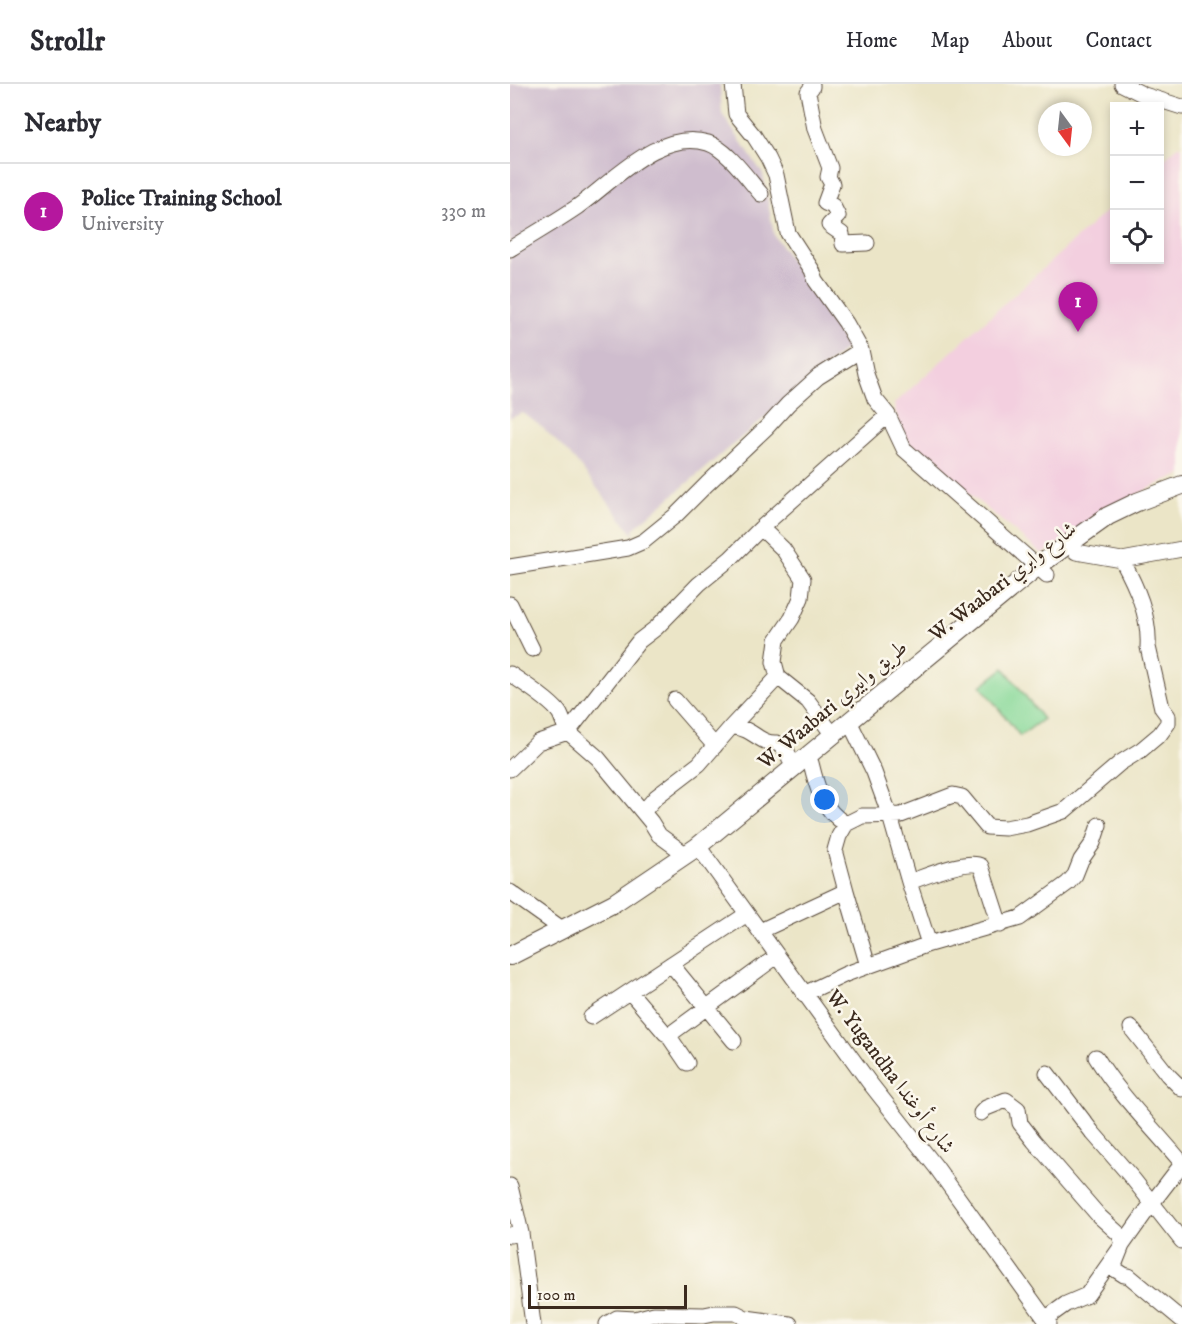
<!DOCTYPE html>
<meta charset="utf-8">
<style>
:root{--surface:#fff;--page:#f7f7f7;--text:#2b2b33;--muted:#7c7c81;--line:#e1e1e2;--accent:#b5179e}
body{margin:0;font-family:"IM FELL DW Pica",Amiri,serif;background:var(--page);color:var(--text)}
.controls{position:absolute;right:18px;top:18px;display:grid;overflow:hidden;border-radius:0px;box-shadow:0 3px 9px #0003}
.controls button{width:54px;height:54px;display:grid;place-items:center;padding:0;border:0;border-bottom:2px solid var(--line);background:var(--surface);color:var(--text);font:30px sans-serif}
.compass{position:absolute;left:528px;top:18px;width:54px;height:54px;border-radius:50%;background:var(--surface);box-shadow:0 3px 9px #0003;rotate:165deg}
.scale{position:absolute;left:18px;bottom:15px;width:159px;box-sizing:border-box;padding-left:6px;border:3px solid #3b2a1e;border-top:0;font-size:16px;line-height:21px;white-space:nowrap;color:#3b2a1e;-webkit-text-stroke:4px #fbf7ec;paint-order:stroke}
.you{position:absolute;left:315px;top:716px;width:21px;height:21px;margin:-15px;border:4px solid #fff;border-radius:50%;background:#1a73e8;box-shadow:0 0 0 9px #1a73e833}
.badge{display:grid;place-items:center;width:39px;height:39px;border-radius:50%;background:var(--accent);color:#fff;font-size:20px;font-weight:700}
.pin{position:absolute;translate:-50% -50px;filter:drop-shadow(0 2px 3px #0008)}
.pin::after{content:'';position:absolute;top:32px;width:21px;height:18px;background:inherit;clip-path:polygon(0 0,100% 0,50% 100%)}
.list{margin:0;padding:0;list-style:none}
h2{display:flex;justify-content:space-between;align-items:center;height:78px;margin:0;padding:0 24px;font-size:26px}
h2 small{font-size:20px;font-weight:400;color:var(--muted)}
.list li{display:grid;grid-template-columns:39px 1fr auto;gap:18px;align-items:center;box-sizing:border-box;height:96px;padding:0 24px;border-top:2px solid var(--line)}
.list b{display:block;font-size:22px;white-space:nowrap}
.list p{margin:0;font-size:20px;white-space:nowrap;color:var(--muted)}
.list em{font-size:20px;font-style:normal;color:var(--muted)}
.icon{flex:none;width:33px;height:33px;fill:none;stroke:currentColor;stroke-width:2;stroke-linecap:round;stroke-linejoin:round}
.map{position:relative;flex:none;width:672px;height:1240px;overflow:hidden}
header{display:flex;align-items:center;gap:36px;box-sizing:border-box;height:84px;padding:0 30px;background:var(--surface);border-bottom:2px solid var(--line)}
header strong{font-size:28px}
nav{display:flex;gap:33px;margin-inline-start:auto;font-size:21px}
main{display:flex}
aside{flex:1;background:var(--surface)}
.map>svg:first-child{display:block}
.built{fill:#f3cfdf}
.industrial{fill:#cfbdce}
.green{fill:#88d999;stroke:#62825c;stroke-width:1.5}
.lines{fill:none;stroke-linecap:round;stroke-linejoin:round}
.minor-casing{stroke:#554637;stroke-width:17}
.major-casing{stroke:#554637;stroke-width:20}
.minor{stroke:#fff;stroke-width:15}
.major{stroke:#fff;stroke-width:18}
.labels{text-anchor:middle;dominant-baseline:central;stroke-width:5;stroke-linejoin:round;paint-order:stroke}
.street-label{font-size:21px;fill:#3b2a1e;stroke:#fbf7ec}
</style>
<header>
<strong>Strollr</strong>
<nav><a>Home</a><a>Map</a><a>About</a><a>Contact</a></nav>
</header>
<main>
<aside>
<h2>Nearby<small></small></h2>
<ul class="list">
<li><span class="badge">1</span><div><b>Police Training School</b><p>University</p></div><em>330 m</em></li>
</ul>
</aside>
<div class="map">
<svg width="672" height="1240" viewBox="0 0 672 1240">
<rect width="100%" height="100%" fill="#fbf7ec"/>
<filter id="ink" filterUnits="userSpaceOnUse"><feTurbulence type="fractalNoise" baseFrequency=".0167" numOctaves="2"/><feDisplacementMap in="SourceGraphic" scale="12" xChannelSelector="R" yChannelSelector="G"/><feConvolveMatrix kernelMatrix="1 2 1 2 8 2 1 2 1" color-interpolation-filters="sRGB"/></filter>
<filter id="wash" filterUnits="userSpaceOnUse"><feTurbulence type="fractalNoise" baseFrequency=".008" numOctaves="4" result="noise"/><feDisplacementMap in="SourceGraphic" scale="24" xChannelSelector="R" yChannelSelector="G"/><feGaussianBlur stdDeviation="1.35" result="paint"/><feColorMatrix in="noise" values="0 0 0 0 0 0 0 0 0 0 0 0 0 0 0 0 0 1.4 0 .05"/><feComposite in="paint" operator="in"/></filter>
<g filter="url(#wash)">
<rect width="100%" height="100%" fill="#ebe5c7"/>
<path class="built" d="M669,61L672,64V391L656,396L615,417L532,470L399,360L389,343L384,320L604,120V176H650V79Z"/>
<path class="industrial" d="M0,0H210L212,30L253,90L264,151L338,263L123,445L124,451L65,376L33,344L13,329L0,334Z"/>
<path class="green" d="M494,584L533,635L510,652L471,602Z"/>
</g>
<g filter="url(#ink)">
<g class="lines">
<g class="minor-casing">
<path id="minor" d="M223,0L226,30L244,52L258,74L266,91L278,149L302,186L306,197L336,239L351,266L356,290L365,315L378,331L394,365L537,491
M302,0V3L298,8L305,45L320,84L318,93L322,100L315,119L323,122L328,132L319,141L332,150L333,160L357,159
M612,0L634,11L672,23
M0,165C22,151 45,138 67,123C103,98 149,44 198,59C217,65 238,95 251,110
M251,444L273,465L293,495L291,514L282,534L267,556L264,578L268,593L298,617L323,651
M566,468L612,476L672,465
M0,483L118,464L134,457L166,431L197,400L257,343L278,320L308,293L351,266
M0,520L22,565
M0,590C12,598 44,619 50,630C53,636 54,642 58,648L129,557L146,544L189,500L221,474L251,444L378,331
M165,616L205,662
M222,642L268,593
M343,645L364,688L380,732L399,798L419,860
M301,679C307,704 313,727 336,740
M0,685L28,658L58,648L88,674L141,738L149,751L175,770
M133,728L146,713L189,680L222,642C226,643 231,644 236,646C247,651 253,660 267,659L277,667L283,684
M187,763L193,769L359,998L426,1083L539,1240
M399,798C414,793 458,774 471,782L490,841
M336,807L358,882
M0,808L52,845
M250,847L336,807L325,766L329,752L336,740L352,732L391,731L443,711L452,713L477,743L495,744L517,740L554,727L610,679L631,666L650,650L658,639V632L652,624L638,563C640,532 626,502 612,476
M161,880L224,957
M120,908L155,949L159,951L267,872
M294,910L336,890L419,860L510,834L558,799L565,791L571,776L583,759L589,741
M81,933L237,830
M621,944L658,991L672,1005
M158,951L177,979
M586,973C610,1012 643,1044 672,1079
M537,989L582,1048L623,1095L672,1157
M471,1029L476,1024L496,1016L508,1025L510,1039L524,1057L589,1132L609,1150L613,1159L603,1184L614,1191L619,1192L672,1236
M0,1102L11,1149
M0,1151L11,1149L23,1240
M535,1235L556,1220L577,1211L642,1119L672,1080
M97,1240L107,1234L125,1235L144,1230L194,1231L204,1229H226L236,1234L280,1240"/>
</g>
<g class="major-casing">
<path id="major" d="M0,872L104,819L187,763L528,482L598,432L627,418L672,401"/>
</g>
<use href="#minor" class="minor"/>
<use href="#major" class="major"/>
</g>
</g>
<g class="labels">
<g class="street-label">
<text transform="translate(493 498) rotate(-38)">W. Waabari شارع وابري</text>
<text transform="translate(323 621) rotate(-40)">W. Waabari طريق وابيري</text>
<text transform="translate(380 988) rotate(53)">W. Yugandha شارع أوغندا</text>
</g>
</g>
</svg>
<div class="controls">
<button>+</button>
<button>−</button>
<button><svg class="icon" aria-label="locate" viewBox="0 0 24 24"><circle cx="12" cy="12" r="6"/><path d="M12 2v4M12 18v4M2 12h4M18 12h4"/></svg></button>
</div>
<svg class="compass" viewBox="-18 -18 36 36"><path d="M0-13l5 13h-10z" fill="#e53935"/><path d="M0 13l5-13h-10z" fill="#7c7c81"/></svg>
<div class="scale">100 m</div>
<div class="you"></div>
<div class="pin badge" style="left:568px;top:248px">1</div>
</div>
</main>
